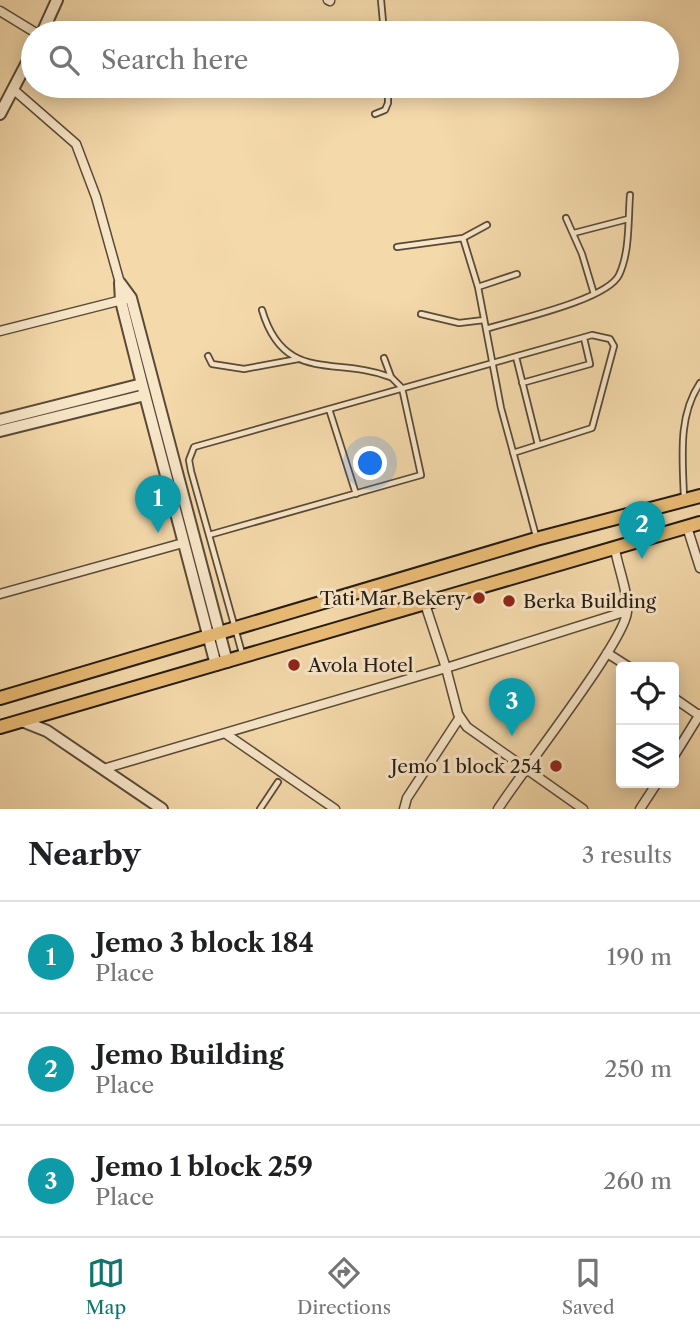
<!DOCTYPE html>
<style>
:root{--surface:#fff;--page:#f2f2f2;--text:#202124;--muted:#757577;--line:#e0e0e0;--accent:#0f766e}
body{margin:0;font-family:"Libre Caslon Text",serif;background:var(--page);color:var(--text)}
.controls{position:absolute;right:21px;bottom:21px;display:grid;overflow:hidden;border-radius:7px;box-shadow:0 4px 18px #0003}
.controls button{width:63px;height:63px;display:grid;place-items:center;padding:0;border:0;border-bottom:2px solid var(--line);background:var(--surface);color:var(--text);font:35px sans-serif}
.you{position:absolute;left:371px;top:464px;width:24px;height:24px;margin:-18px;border:5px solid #fff;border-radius:50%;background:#1a73e8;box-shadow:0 0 0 10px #1a73e833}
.badge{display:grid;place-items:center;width:46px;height:46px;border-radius:50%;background:var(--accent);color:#fff;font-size:23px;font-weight:700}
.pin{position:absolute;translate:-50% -58px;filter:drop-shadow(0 2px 4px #0008)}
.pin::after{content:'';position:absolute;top:37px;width:24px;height:21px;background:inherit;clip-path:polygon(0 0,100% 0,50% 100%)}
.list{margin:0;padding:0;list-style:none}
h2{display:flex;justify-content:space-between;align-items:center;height:91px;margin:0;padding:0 28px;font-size:30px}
h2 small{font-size:23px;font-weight:400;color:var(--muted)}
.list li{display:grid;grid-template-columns:46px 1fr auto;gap:21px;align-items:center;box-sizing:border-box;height:112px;padding:0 28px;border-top:2px solid var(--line)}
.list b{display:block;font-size:26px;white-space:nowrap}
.list p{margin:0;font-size:23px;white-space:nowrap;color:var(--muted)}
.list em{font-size:23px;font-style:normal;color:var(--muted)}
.icon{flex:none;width:38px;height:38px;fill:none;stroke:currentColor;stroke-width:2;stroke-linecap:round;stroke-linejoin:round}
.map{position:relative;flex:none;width:700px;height:809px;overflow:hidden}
.search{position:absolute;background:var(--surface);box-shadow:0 4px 18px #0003;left:21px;right:21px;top:21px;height:77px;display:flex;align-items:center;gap:18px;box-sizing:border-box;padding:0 24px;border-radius:38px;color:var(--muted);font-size:26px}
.sheet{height:427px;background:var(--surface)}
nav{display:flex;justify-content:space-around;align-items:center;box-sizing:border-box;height:98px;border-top:2px solid var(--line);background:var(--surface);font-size:19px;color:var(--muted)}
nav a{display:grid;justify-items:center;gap:4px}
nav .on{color:var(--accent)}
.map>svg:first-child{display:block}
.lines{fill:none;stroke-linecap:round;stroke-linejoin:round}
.service-casing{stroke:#594a38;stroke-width:8}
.minor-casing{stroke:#594a38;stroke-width:11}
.tertiary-casing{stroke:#594a38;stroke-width:14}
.primary-casing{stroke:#251b12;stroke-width:16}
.service{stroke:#f8e6c8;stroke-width:4.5}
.minor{stroke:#f8e6c8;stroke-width:8}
.tertiary{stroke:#f8e6c8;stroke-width:10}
.primary{stroke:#eabc76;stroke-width:12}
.poi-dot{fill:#8f2418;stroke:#f8e6c8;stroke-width:2.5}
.labels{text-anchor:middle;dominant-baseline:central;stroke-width:6;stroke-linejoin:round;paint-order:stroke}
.poi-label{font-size:19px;fill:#251b12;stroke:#f8e6c8;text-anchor:end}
</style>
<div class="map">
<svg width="700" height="809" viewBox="0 0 700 809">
<rect width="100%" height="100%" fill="#f4d9ab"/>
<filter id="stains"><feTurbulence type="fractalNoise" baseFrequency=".00286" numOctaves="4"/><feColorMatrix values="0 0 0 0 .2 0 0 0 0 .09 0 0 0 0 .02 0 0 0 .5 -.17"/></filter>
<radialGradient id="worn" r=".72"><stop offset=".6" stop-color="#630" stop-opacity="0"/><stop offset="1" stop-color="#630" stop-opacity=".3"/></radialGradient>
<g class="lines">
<g class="service-casing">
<path id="service" d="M381,0L384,33
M375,114L385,110L388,103V86
M566,218L582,254L594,294
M574,233L628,219
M463,238L478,287L501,408L536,536
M397,247L463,238L487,225
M478,287L517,274
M262,310C284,384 335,356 390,377
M421,314L459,323L484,320
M486,329C514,320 607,300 619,275C630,252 628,220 630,195
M208,356L212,364L244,369L298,359
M516,357L538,445
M522,383L590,364L584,338
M329,409L356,494
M684,500C683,460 677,417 700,383
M209,535L421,475L402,388L391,377L384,358
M242,653L191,471L189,460L194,447L592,335L610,339L614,346L592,428L513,453
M260,809L278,782"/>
</g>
<g class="minor-casing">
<path id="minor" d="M328,0L330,1
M0,11L36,33
M14,90L76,144L96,197L120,283
M0,331L126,299
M687,527L700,568
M0,594L183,543
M425,604L446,668L627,611
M607,653L629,667
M674,698L700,716
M226,734L335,809
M674,756L700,714
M103,769L446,668L458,714L467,727L583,809
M404,809L407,798L460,717
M498,809C520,774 625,641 627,612C629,594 618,568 615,549
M640,809L657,783"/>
</g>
<g class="tertiary-casing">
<path id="tertiary" d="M42,33L57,0
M0,114L33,51
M120,283L131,298L227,662
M120,283L121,301L142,384L216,665
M0,420L142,384
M0,431L145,395
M22,721L47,731L162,809"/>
</g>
<g class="primary-casing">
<path id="primary" d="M0,698L536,539L700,496
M0,727L700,523"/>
</g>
<use href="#service" class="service"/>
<use href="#minor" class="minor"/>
<use href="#tertiary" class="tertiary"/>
<use href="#primary" class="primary"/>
</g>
<g class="poi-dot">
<circle cx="479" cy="598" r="7"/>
<circle cx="509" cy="601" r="7"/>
<circle cx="294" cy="665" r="7"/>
<circle cx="556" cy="766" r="7"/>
</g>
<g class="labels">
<g class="poi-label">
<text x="465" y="598">Tati Mar Bekery</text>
<text x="523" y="601" text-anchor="start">Berka Building</text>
<text x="308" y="665" text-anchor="start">Avola Hotel</text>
<text x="542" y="766">Jemo 1 block 254</text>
</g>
</g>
<rect width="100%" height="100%" filter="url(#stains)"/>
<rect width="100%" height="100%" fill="url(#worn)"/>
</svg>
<div class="controls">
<button><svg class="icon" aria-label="locate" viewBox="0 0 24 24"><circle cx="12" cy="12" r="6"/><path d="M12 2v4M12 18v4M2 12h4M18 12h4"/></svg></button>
<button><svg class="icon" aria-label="layers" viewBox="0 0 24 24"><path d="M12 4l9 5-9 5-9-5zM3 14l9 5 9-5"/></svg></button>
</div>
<div class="you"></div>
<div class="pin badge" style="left:158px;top:533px;background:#0f9aa8">1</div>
<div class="pin badge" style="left:642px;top:559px;background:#0f9aa8">2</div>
<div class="pin badge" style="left:512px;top:736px;background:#0f9aa8">3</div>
<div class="search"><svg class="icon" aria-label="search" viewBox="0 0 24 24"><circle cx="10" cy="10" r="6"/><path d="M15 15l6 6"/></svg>Search here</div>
</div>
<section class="sheet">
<h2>Nearby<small>3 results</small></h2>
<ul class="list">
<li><span class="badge" style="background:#0f9aa8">1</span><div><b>Jemo 3 block 184</b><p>Place</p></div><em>190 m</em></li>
<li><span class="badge" style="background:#0f9aa8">2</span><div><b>Jemo Building</b><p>Place</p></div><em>250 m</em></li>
<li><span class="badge" style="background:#0f9aa8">3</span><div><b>Jemo 1 block 259</b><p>Place</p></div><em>260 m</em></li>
</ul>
</section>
<nav>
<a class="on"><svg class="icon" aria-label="map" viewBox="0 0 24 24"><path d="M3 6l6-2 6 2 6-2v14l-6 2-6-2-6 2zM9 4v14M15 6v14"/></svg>Map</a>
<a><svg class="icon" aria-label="directions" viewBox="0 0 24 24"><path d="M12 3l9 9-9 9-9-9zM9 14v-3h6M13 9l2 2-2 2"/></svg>Directions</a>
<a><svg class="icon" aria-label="saved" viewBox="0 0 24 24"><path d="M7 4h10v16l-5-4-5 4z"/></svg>Saved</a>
</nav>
